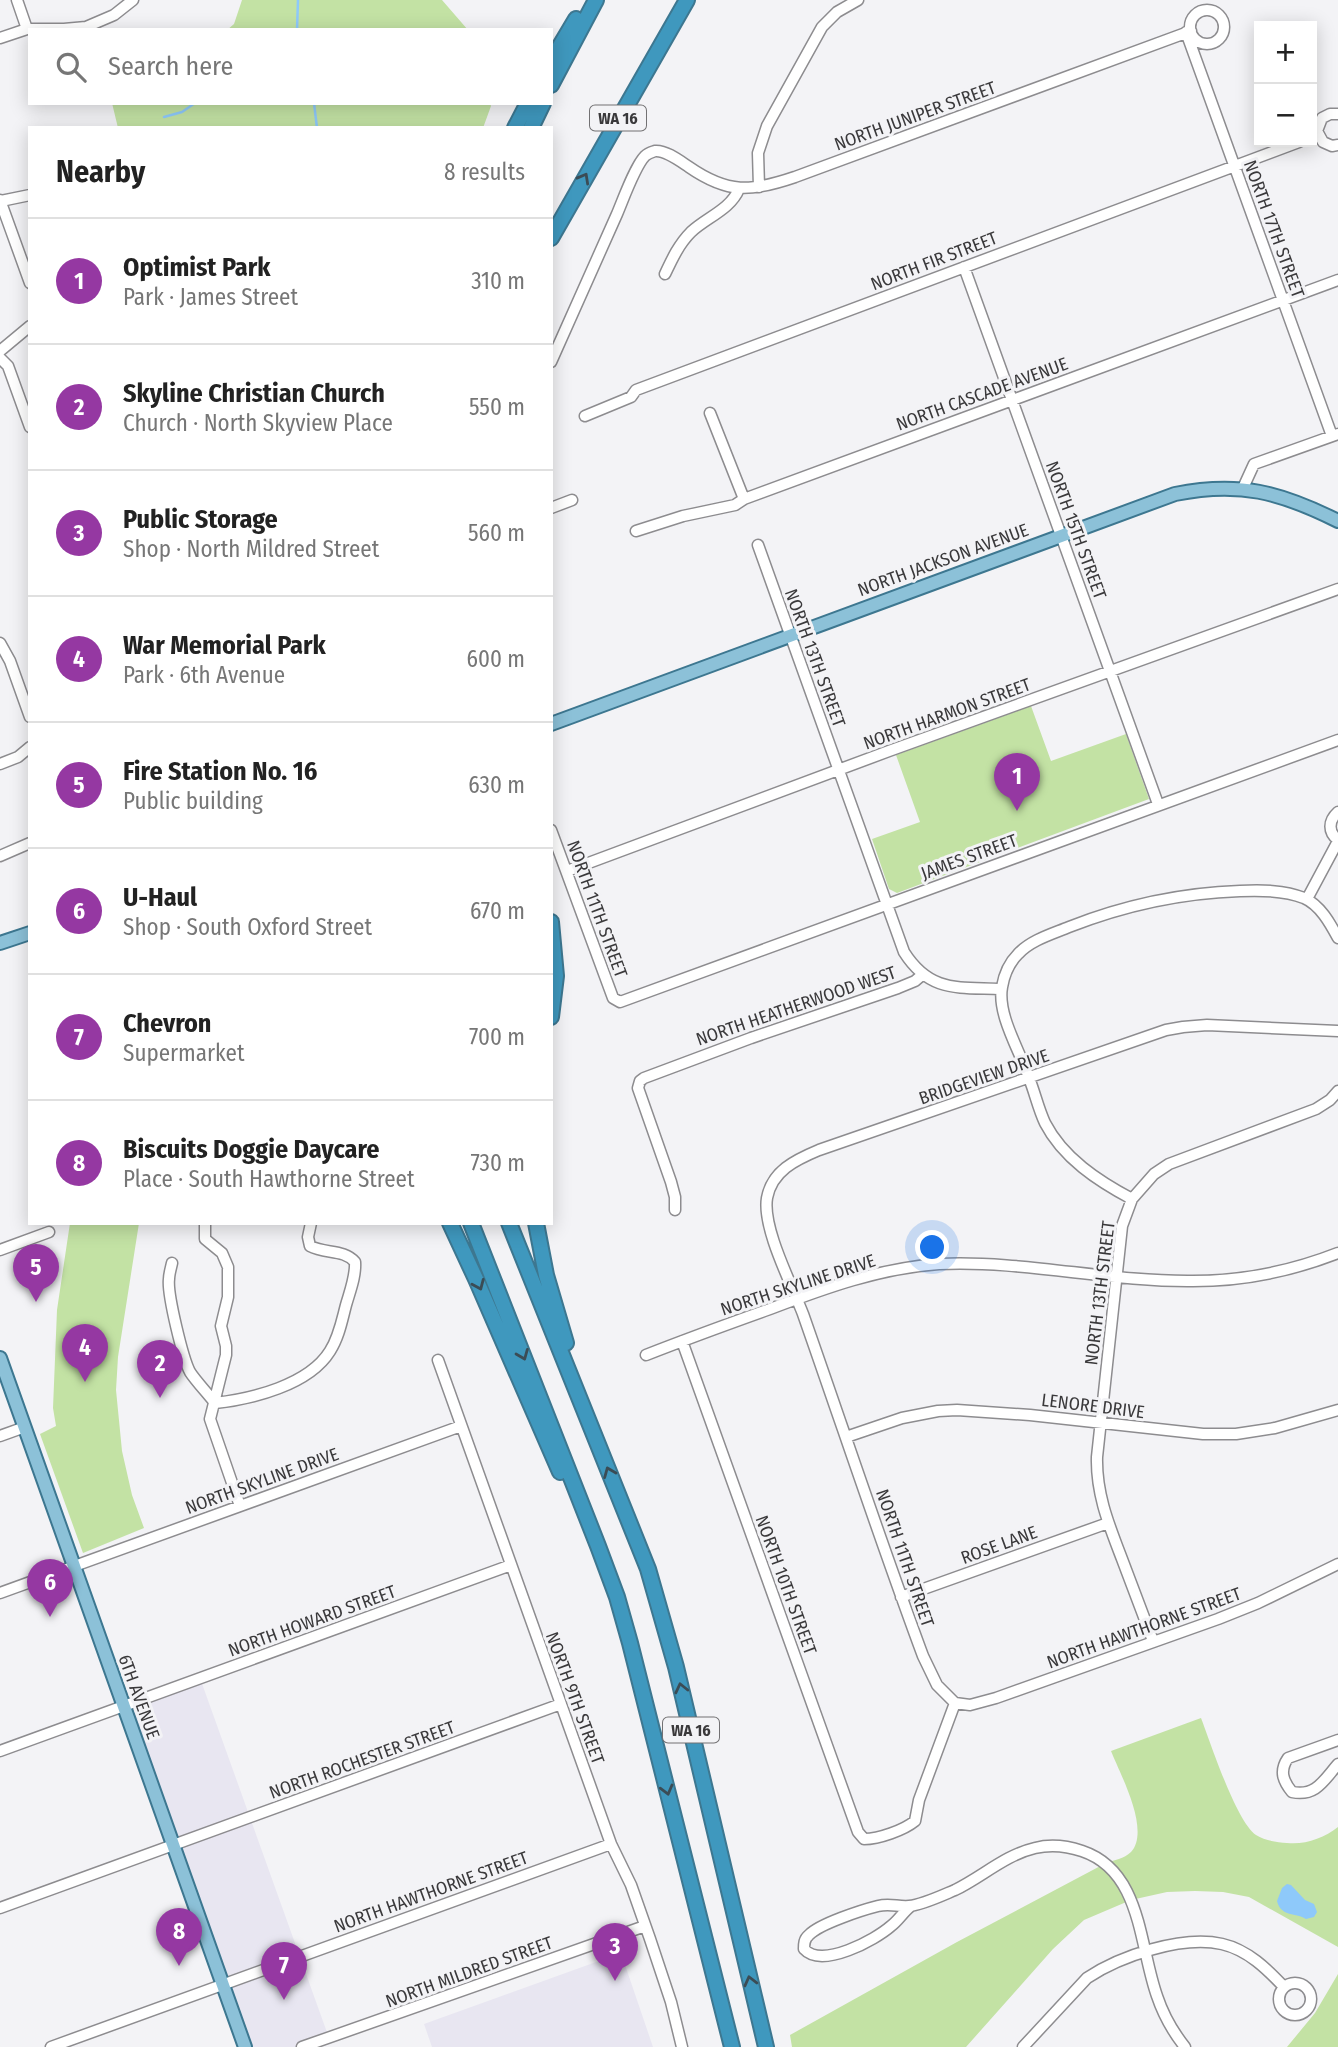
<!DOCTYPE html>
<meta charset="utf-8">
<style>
:root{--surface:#fff;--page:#f6f6f6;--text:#222;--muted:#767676;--line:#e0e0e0;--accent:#9538a2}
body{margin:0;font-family:"Fira Sans Condensed",sans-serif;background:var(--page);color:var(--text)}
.controls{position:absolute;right:21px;top:21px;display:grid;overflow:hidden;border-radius:0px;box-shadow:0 4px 18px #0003}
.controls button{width:63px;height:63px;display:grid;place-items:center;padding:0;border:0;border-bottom:2px solid var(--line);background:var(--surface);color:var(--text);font:35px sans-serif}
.you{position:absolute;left:933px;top:1248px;width:24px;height:24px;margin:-18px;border:5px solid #fff;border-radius:50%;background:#1a73e8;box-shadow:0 0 0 10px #1a73e833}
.badge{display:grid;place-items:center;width:46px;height:46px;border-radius:50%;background:var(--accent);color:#fff;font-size:23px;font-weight:700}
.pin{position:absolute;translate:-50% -58px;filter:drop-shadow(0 2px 4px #0008)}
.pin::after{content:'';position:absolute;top:37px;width:24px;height:21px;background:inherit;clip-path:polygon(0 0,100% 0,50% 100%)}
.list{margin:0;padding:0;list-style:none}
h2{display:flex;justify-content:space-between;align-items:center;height:91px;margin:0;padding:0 28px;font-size:30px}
h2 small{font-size:23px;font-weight:400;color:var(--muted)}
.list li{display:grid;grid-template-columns:46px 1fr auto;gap:21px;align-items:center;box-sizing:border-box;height:126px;padding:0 28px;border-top:2px solid var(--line)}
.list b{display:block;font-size:26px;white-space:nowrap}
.list p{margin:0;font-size:23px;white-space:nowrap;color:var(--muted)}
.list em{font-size:23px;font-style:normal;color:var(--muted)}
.icon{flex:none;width:38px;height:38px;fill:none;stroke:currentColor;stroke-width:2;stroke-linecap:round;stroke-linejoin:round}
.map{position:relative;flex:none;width:1338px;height:2047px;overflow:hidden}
.search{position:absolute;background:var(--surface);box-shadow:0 4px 18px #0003;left:28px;top:28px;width:525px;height:77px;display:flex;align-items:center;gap:18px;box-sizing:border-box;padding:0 24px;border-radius:0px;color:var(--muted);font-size:26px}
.panel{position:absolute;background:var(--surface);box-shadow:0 4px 18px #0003;left:28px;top:126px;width:525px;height:1099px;border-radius:0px}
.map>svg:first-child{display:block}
.built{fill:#e8e6f1}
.green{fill:#c3e2a4}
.water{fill:#8ec9fa}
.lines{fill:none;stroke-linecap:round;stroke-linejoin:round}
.stream{stroke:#8ec9fa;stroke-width:2.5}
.minor-casing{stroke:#8d8c8f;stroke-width:13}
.major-casing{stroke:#3d7790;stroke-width:16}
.highway-casing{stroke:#3d7790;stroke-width:18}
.minor{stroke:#fff;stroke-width:10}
.major{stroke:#8cc1d8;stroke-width:12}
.highway{stroke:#3f98be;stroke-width:14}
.oneway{stroke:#3b4c55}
.labels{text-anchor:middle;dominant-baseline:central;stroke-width:6;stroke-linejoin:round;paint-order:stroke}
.shield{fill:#f3f3f6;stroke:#727173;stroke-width:2}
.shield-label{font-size:16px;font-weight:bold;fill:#3a393b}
.street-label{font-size:18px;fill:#3a393b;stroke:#f3f3f6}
</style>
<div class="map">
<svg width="1338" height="2047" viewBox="0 0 1338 2047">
<rect width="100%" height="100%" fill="#f3f3f6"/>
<path class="built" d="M200,1678L329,2038L302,2047H245L123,1706Z
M621,1953L653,2047H432L424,2024Z"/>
<path class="green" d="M242,0H442L468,30H227L234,24Z
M112,103H490L491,106L483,128H118Z
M1031,706L1051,761L1126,734L1149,799L897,893L889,889L872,839L920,822L896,755Z
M70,1223H139L118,1357L116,1390L122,1451L132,1495L144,1528L83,1553L40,1434L56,1426L53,1408L57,1310Z
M1201,1718C1211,1744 1236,1821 1256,1835C1265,1841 1277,1842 1287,1843C1305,1845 1324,1838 1338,1827V1947L1249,1897L1223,1892L1195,1891L1167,1892L1131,1900L1084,1920L1053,1949L966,2047H792L790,2035L957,1942L1106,1863C1114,1860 1124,1859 1131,1852C1151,1830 1120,1774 1111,1751Z
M1338,1974V2047H1287L1315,2013Z"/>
<path class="water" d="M1287,1884L1291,1885L1305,1900L1314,1904L1317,1912L1314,1917L1306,1919C1294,1912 1281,1917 1277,1901L1282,1888Z"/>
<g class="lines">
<path class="stream" d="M297,30L298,0
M314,103L317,128
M164,117L182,112L195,103"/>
<g class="minor-casing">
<path id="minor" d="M17,0L27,29
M1190 27a17 17 0 1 1 34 0a17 17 0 1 1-34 0Z
M1186,32L1332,436
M0,38L27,29H64L86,27L114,15L133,0
M1338,114H1330L1322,118L1317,131L1323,142L1332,146L1338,145
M759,187L758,153L767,126L822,27L837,12L858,0
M0,200L30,283
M1,201L30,195
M964,267L1158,804
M665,274C672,259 679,244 691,232C707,217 730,210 739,189
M0,351L30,326
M0,358L8,366L30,427
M551,362C573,312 595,263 617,214C623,200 635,166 645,156C648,153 652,152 655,151C666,150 680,161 689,167C728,194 751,192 795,177L1191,31
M710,413L744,499
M585,416L631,397L636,390L1299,142
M1243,488L1254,464L1338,434
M551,508L572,500
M636,531L683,516L735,505L744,499L1338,280
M758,545L904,952C930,993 958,987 1001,989
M0,643L10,661L30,717
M0,764L18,757L30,747
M1338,812C1328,821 1328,832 1338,840
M551,830L613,998L620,1002L1338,740
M0,856L30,843
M567,871L889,751L1338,589
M1307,899L1338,841
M1132,1199C1098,1181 1063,1158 1045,1123C1038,1108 1035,1093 1029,1078C1020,1051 997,1015 1002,987C1004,975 1009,963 1018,954C1031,940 1052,934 1069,927C1125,905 1180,893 1240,891C1261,890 1284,890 1304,898C1320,905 1330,923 1338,938
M675,1210V1197L671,1182L638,1088L640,1081L644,1078L751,1038L898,988L915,981L922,975
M205,1223V1239L222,1253L228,1267V1297L221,1326L226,1346V1355L210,1419L240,1506
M0,1250L49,1232
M172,1263C171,1268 169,1274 169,1279C167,1294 183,1359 190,1372C195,1380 208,1394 215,1403
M682,1341L858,1832L864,1839C879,1839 904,1830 915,1821L919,1800L955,1703L937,1685L923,1656C881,1543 843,1428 803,1314C792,1285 762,1228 767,1198C772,1171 795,1160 819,1150L1166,1030L1183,1027L1207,1025L1338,1031
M646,1355C687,1339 728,1324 770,1309C825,1288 880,1268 939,1264C1024,1260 1108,1282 1193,1281C1242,1281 1292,1271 1338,1253
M438,1360L611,1844L631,1885L650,1939L671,2002L682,2047
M215,1403C252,1399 309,1385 330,1351C339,1337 342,1320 346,1305C350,1291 356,1276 355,1262C344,1249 325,1254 310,1246L308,1237L311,1223
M0,1436L25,1427
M846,1437L902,1418L938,1411L957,1410L1030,1415L1203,1434H1236L1275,1428L1338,1410
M0,1593L461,1426
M901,1597L1108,1523
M1153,1641C1143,1614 1132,1586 1122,1559C1109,1525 1096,1494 1097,1457L1122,1226L1132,1199L1154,1174L1169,1164L1316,1109L1330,1100L1338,1091
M955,1703L970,1705L996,1698L1218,1619L1258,1603L1338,1564
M1338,1740L1288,1758C1279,1771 1283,1781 1292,1792C1316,1797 1324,1780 1338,1764
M0,1751L511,1565
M911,1906C903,1912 899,1920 891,1926C875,1940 822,1969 804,1949C804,1944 804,1939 809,1935C819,1924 862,1910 878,1906C890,1903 898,1907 909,1906C922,1905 943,1895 955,1890C982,1877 1005,1855 1035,1848C1051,1844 1067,1846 1082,1851C1142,1871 1139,1946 1157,1996C1163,2014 1173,2032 1185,2047
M0,1908L561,1704
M1279 1999a16 16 0 1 1 32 0a16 16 0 1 1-32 0Z
M51,2047L611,1844
M302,2047L645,1926
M1023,2047L1087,1978C1120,1956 1182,1935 1222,1944C1248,1950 1267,1969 1284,1987"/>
</g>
<g class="major-casing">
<path id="major" d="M551,724L1175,494C1239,481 1280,492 1338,521
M0,943L30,933
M0,1358L245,2047"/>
</g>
<g class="highway-casing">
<path id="highway" d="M551,61L576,19
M551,85L596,0
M515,128L528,103
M531,128L543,103
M551,238L687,0
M551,922L556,976L551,1017
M450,1223L476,1279L560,1472
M471,1223L598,1546L617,1597L630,1643L732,2047
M509,1223L648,1569L676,1667L766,2047
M536,1223L546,1275L566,1343"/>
</g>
<use href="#minor" class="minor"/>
<use href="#major" class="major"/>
<use href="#highway" class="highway"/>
</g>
<defs><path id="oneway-chevron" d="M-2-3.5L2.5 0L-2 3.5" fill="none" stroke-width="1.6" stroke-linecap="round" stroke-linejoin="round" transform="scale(1.75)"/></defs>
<g class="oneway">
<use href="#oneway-chevron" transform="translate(584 178) rotate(-61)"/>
<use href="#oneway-chevron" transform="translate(479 1285) rotate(67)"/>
<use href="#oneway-chevron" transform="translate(523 1355) rotate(68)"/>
<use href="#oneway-chevron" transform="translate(609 1472) rotate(-112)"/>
<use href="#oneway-chevron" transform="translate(681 1688) rotate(-103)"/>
<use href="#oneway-chevron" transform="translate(667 1790) rotate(75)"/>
<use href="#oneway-chevron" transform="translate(750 1981) rotate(-104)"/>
</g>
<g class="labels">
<g class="shield">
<rect x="590" y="105.5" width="56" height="25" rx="5"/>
<rect x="663" y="1717.5" width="56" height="25" rx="5"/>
</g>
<g class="shield-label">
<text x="618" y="118">WA 16</text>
<text x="691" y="1730">WA 16</text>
</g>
<g class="street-label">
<text transform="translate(915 116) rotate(-20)">NORTH JUNIPER STREET</text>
<text transform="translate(1274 229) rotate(70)">NORTH 17TH STREET</text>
<text transform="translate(934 261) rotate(-21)">NORTH FIR STREET</text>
<text transform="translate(982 394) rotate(-20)">NORTH CASCADE AVENUE</text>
<text transform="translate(1076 530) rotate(70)">NORTH 15TH STREET</text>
<text transform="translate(943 560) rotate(-20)">NORTH JACKSON AVENUE</text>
<text transform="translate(815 658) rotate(70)">NORTH 13TH STREET</text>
<text transform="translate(947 714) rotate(-20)">NORTH HARMON STREET</text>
<text transform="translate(969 857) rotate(-20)">JAMES STREET</text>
<text transform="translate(597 909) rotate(70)">NORTH 11TH STREET</text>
<text transform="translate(796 1006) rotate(-19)">NORTH HEATHERWOOD WEST</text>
<text transform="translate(984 1077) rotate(-19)">BRIDGEVIEW DRIVE</text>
<text transform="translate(798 1285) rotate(-18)">NORTH SKYLINE DRIVE</text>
<text transform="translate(1100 1293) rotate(-83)">NORTH 13TH STREET</text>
<text transform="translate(1093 1406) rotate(7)">LENORE DRIVE</text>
<text transform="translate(262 1481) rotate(-20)">NORTH SKYLINE DRIVE</text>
<text transform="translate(999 1545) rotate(-20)">ROSE LANE</text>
<text transform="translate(905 1558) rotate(71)">NORTH 11TH STREET</text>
<text transform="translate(786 1585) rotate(70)">NORTH 10TH STREET</text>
<text transform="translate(312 1621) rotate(-20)">NORTH HOWARD STREET</text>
<text transform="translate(1144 1628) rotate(-20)">NORTH HAWTHORNE STREET</text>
<text transform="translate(139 1697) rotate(70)">6TH AVENUE</text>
<text transform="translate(575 1698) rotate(70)">NORTH 9TH STREET</text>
<text transform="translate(362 1760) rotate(-20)">NORTH ROCHESTER STREET</text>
<text transform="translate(431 1892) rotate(-20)">NORTH HAWTHORNE STREET</text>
<text transform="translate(469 1972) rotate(-20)">NORTH MILDRED STREET</text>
</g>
</g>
</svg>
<div class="controls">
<button>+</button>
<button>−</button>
</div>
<div class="you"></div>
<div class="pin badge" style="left:1017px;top:811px">1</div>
<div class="pin badge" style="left:160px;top:1398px">2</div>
<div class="pin badge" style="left:615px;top:1981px">3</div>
<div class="pin badge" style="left:85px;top:1382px">4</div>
<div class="pin badge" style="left:36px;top:1302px">5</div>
<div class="pin badge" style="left:50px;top:1617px">6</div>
<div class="pin badge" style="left:284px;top:2000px">7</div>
<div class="pin badge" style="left:179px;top:1966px">8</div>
<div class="search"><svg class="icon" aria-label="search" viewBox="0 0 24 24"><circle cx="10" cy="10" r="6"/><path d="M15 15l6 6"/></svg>Search here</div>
<section class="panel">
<h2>Nearby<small>8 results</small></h2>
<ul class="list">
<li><span class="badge">1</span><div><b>Optimist Park</b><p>Park · James Street</p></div><em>310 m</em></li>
<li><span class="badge">2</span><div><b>Skyline Christian Church</b><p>Church · North Skyview Place</p></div><em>550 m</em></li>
<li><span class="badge">3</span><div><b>Public Storage</b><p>Shop · North Mildred Street</p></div><em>560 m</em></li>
<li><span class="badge">4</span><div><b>War Memorial Park</b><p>Park · 6th Avenue</p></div><em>600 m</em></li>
<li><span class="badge">5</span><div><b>Fire Station No. 16</b><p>Public building</p></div><em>630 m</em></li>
<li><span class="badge">6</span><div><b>U-Haul</b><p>Shop · South Oxford Street</p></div><em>670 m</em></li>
<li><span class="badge">7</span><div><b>Chevron</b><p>Supermarket</p></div><em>700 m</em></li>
<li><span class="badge">8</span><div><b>Biscuits Doggie Daycare</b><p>Place · South Hawthorne Street</p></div><em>730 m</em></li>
</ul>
</section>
</div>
